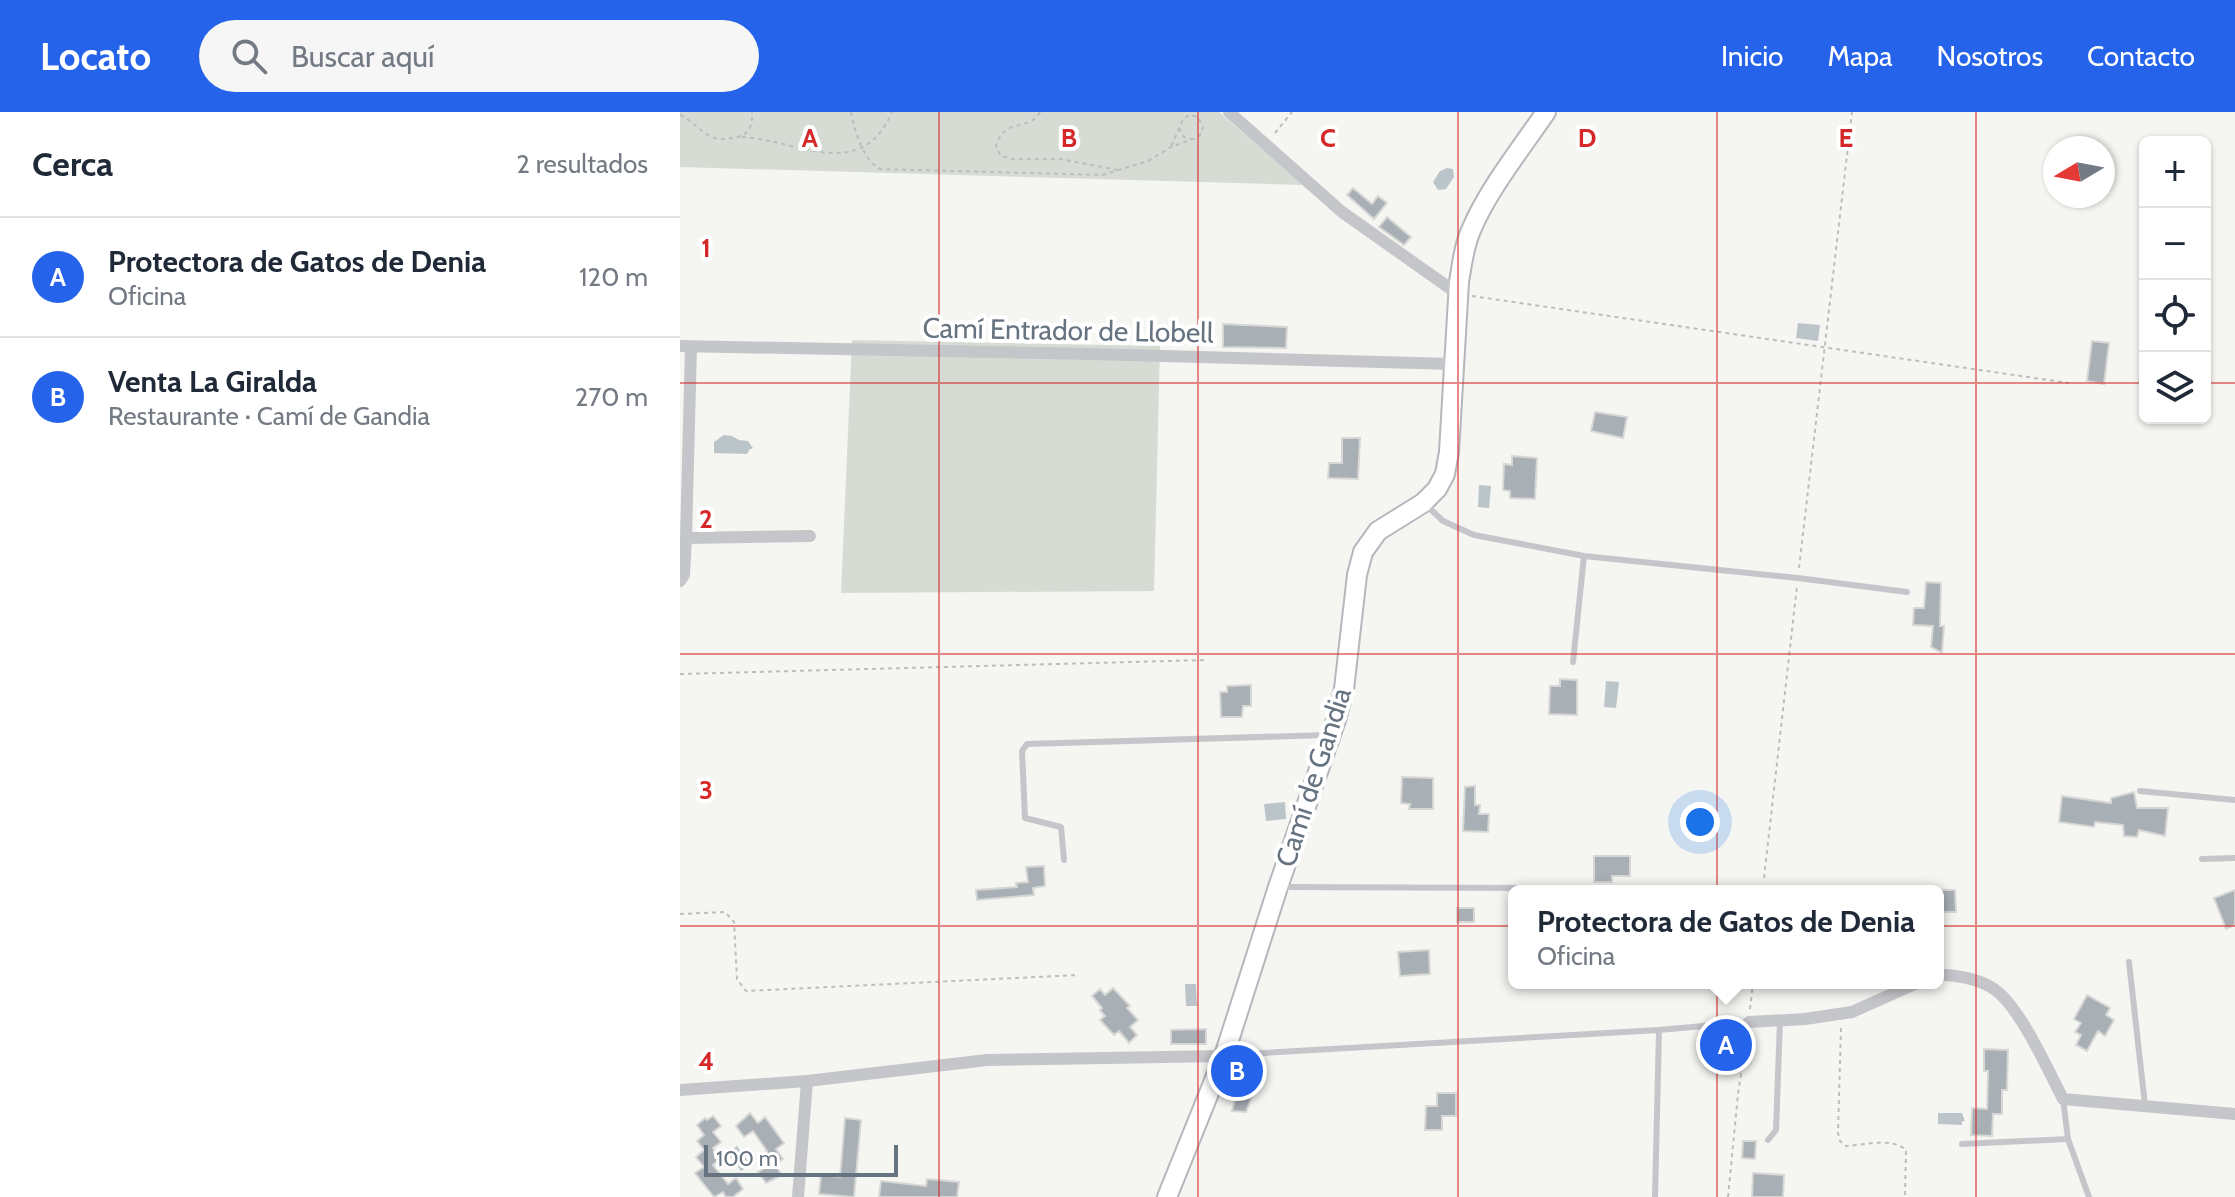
<!DOCTYPE html>
<html lang="es">
<meta charset="utf-8">
<style>
:root{--surface:#fff;--page:#f6f6f7;--text:#1f2937;--muted:#747a83;--line:#e0e1e3;--accent:#2563eb}
body{margin:0;font-family:Cabin,sans-serif;background:var(--page);color:var(--text)}
.controls{position:absolute;right:24px;top:24px;display:grid;overflow:hidden;border-radius:12px;box-shadow:0 2px 6px #0004}
.controls button{width:72px;height:72px;display:grid;place-items:center;padding:0;border:0;border-bottom:2px solid var(--line);background:var(--surface);color:var(--text);font:40px sans-serif}
.compass{position:absolute;left:1363px;top:24px;width:72px;height:72px;border-radius:50%;background:var(--surface);box-shadow:0 2px 6px #0004;rotate:260deg}
.scale{position:absolute;left:24px;bottom:20px;width:194px;box-sizing:border-box;padding-left:8px;border:4px solid #667381;border-top:0;font-size:22px;line-height:28px;white-space:nowrap;color:#667381;-webkit-text-stroke:6px #fff;paint-order:stroke}
.you{position:absolute;left:1020px;top:710px;width:28px;height:28px;margin:-20px;border:6px solid #fff;border-radius:50%;background:#1a73e8;box-shadow:0 0 0 12px #1a73e833}
.badge{display:grid;place-items:center;width:52px;height:52px;border-radius:50%;background:var(--accent);color:#fff;font-size:26px;font-weight:700}
.pin{position:absolute;translate:-50% -50%;border:4px solid #fff;box-shadow:0 2px 8px #0006}
.popup{position:absolute;left:828px;top:773px;width:436px;height:104px;box-sizing:border-box;display:grid;place-content:center;border-radius:12px;background:var(--surface);filter:drop-shadow(0 2px 6px #0005);font-size:26px;white-space:nowrap;color:var(--muted)}
.popup b{font-size:30px;color:var(--text)}
.popup::after{content:'';position:absolute;left:50%;top:100%;margin-left:-16px;border:16px solid transparent;border-top-color:var(--surface)}
.list{margin:0;padding:0;list-style:none}
h2{display:flex;justify-content:space-between;align-items:center;height:104px;margin:0;padding:0 32px;font-size:34px}
h2 small{font-size:26px;font-weight:400;color:var(--muted)}
.list li{display:grid;grid-template-columns:52px 1fr auto;gap:24px;align-items:center;box-sizing:border-box;height:120px;padding:0 32px;border-top:2px solid var(--line)}
.list b{display:block;font-size:30px;white-space:nowrap}
.list p{margin:0;font-size:26px;white-space:nowrap;color:var(--muted)}
.list em{font-size:26px;font-style:normal;color:var(--muted)}
.icon{flex:none;width:44px;height:44px;fill:none;stroke:currentColor;stroke-width:2;stroke-linecap:round;stroke-linejoin:round}
.map{position:relative;flex:none;width:1555px;height:1085px;overflow:hidden}
header{display:flex;align-items:center;gap:48px;box-sizing:border-box;height:112px;padding:0 40px;background:var(--accent);color:#fff}
header strong{font-size:38px}
nav{display:flex;gap:44px;margin-inline-start:auto;font-size:28px}
.search{width:560px;height:72px;background:var(--page);display:flex;align-items:center;gap:20px;box-sizing:border-box;padding:0 28px;border-radius:44px;color:var(--muted);font-size:30px}
main{display:flex}
aside{flex:1;background:var(--surface)}
.map>svg:first-child{display:block}
.green{fill:#d6dcd3}
.water{fill:#bbc4c9}
.building{fill:#a8afb5;stroke:#d7d7d5;stroke-width:2}
.lines{fill:none;stroke-linecap:round;stroke-linejoin:round}
.secondary-casing{stroke:#b4b8bc;stroke-width:22}
.path{stroke:#bbbdbf;stroke-width:2;stroke-dasharray:4 4;stroke-linecap:butt}
.lane{stroke:#c4c6ca;stroke-width:6}
.street{stroke:#c4c6ca;stroke-width:12}
.secondary{stroke:#fff;stroke-width:18}
.grid{fill:none;stroke:#d62828;stroke-width:2;stroke-opacity:0.55}
.labels{text-anchor:middle;dominant-baseline:central;stroke-width:8;stroke-linejoin:round;paint-order:stroke}
.street-label{font-size:28px;fill:#667381;stroke:#fff}
.grid-label{font-size:26px;text-anchor:middle;font-weight:bold;fill:#d62828;stroke:#fff;stroke-width:8;stroke-linejoin:round;paint-order:stroke}
</style>
<header>
<strong>Locato</strong>
<div class="search"><svg class="icon" aria-label="search" viewBox="0 0 24 24"><circle cx="10" cy="10" r="6"/><path d="M15 15l6 6"/></svg>Buscar aquí</div>
<nav><a>Inicio</a><a>Mapa</a><a>Nosotros</a><a>Contacto</a></nav>
</header>
<main>
<aside>
<h2>Cerca<small>2 resultados</small></h2>
<ul class="list">
<li><span class="badge">A</span><div><b>Protectora de Gatos de Denia</b><p>Oficina</p></div><em>120 m</em></li>
<li><span class="badge">B</span><div><b>Venta La Giralda</b><p>Restaurante · Camí de Gandia</p></div><em>270 m</em></li>
</ul>
</aside>
<div class="map">
<svg width="1555" height="1085" viewBox="0 0 1555 1085">
<rect width="100%" height="100%" fill="#f5f5f2"/>
<path class="green" d="M0,0H539L623,73L0,55Z
M172,228L480,234L474,479L161,481Z"/>
<path class="water" d="M767,56L773,57L774,65L766,77L758,78L753,70L760,59Z
M1118,211L1140,213L1138,229L1116,226Z
M44,323L52,324L59,328L68,329L73,336L69,338L67,342L34,341V330Z
M799,373L811,374L809,396L798,395Z
M926,569L939,570L936,596L924,595Z
M605,690L606,707L586,709L584,692Z
M505,872H516L517,894H506Z
M1258,1001H1282L1285,1009H1282V1013L1258,1012Z
M57,1034L71,1053L61,1059L48,1041Z"/>
<path class="building" d="M673,76L692,92L698,84L707,91L694,107L667,83Z
M707,105L731,125L724,133L699,115Z
M543,212L607,215L606,236L543,235Z
M1412,229L1429,231L1424,272L1407,269Z
M915,300L947,305L943,326L911,319Z
M662,326H680L678,367L648,366L649,351H662Z
M832,344L857,346L855,387L830,386V379L823,378L824,352L832,353Z
M1246,470L1261,471L1260,514H1264L1262,541L1251,535L1253,514L1233,513L1234,496H1244Z
M880,567L897,568V603L869,602L870,574H880Z
M571,573V594H563L562,605H541L540,580H547V574Z
M722,665L753,666V697H729L730,692L721,691Z
M795,674V693H800L799,702H809L808,720L783,719L785,675Z
M1454,680L1457,696H1488L1485,724L1459,718L1457,725L1444,724L1443,713L1415,710L1414,715L1379,710L1382,684L1431,691V686Z
M914,744H950V764H932V770H914Z
M364,754L365,774L353,776L354,783L297,788L296,778L337,775L336,771L348,770L346,755Z
M1258,778H1275L1276,800H1258Z
M1555,778V813L1546,817L1534,786Z
M777,796H794V810H777Z
M749,838L750,862L720,864L718,840Z
M433,876L450,894L447,896L458,908L450,915L457,923L449,931L439,919L434,923L420,908L425,904L420,898L422,896L412,884L420,877L425,883Z
M1407,883L1430,896L1426,903L1434,908L1425,924L1418,919L1407,939L1396,933L1401,923L1395,920L1401,911L1394,907Z
M526,917V932H491V918Z
M1041,922L1058,924L1056,940L1039,938Z
M1304,937L1328,938L1327,978H1322V1002H1313L1312,1024L1291,1023L1292,996L1307,997L1308,959H1304Z
M560,969L577,970L566,1000L552,999Z
M757,981H776V1004H762V1018H745L746,994H757Z
M70,1001L78,1011L85,1005L104,1031L96,1037L103,1047L95,1053L102,1063L86,1071L78,1060L86,1055L79,1045L87,1039L73,1019L64,1025L56,1014Z
M33,1004L41,1014L33,1020L41,1030L33,1036L40,1047L33,1053L48,1072L56,1066L63,1077L53,1085H46L43,1080L34,1085L15,1061L24,1055L16,1045L24,1038L17,1029L24,1023L17,1013L25,1006L27,1008Z
M165,1006L181,1008L174,1085L139,1082L141,1063L160,1065Z
M1063,1029H1076L1075,1047L1062,1046Z
M1073,1061L1104,1063L1103,1085H1072Z
M247,1067L279,1070L277,1085H199L201,1069L246,1074Z"/>
<g class="lines">
<g class="secondary-casing">
<path id="secondary" d="M487,1085L544,944L598,775L656,608L664,577L677,463L683,440L698,419L743,391L757,377L765,362L769,340L779,170C782,152 784,133 792,116C808,78 842,35 866,0"/>
</g>
<path class="path" d="M171,0C174,18 183,48 200,57L422,63L468,49L491,35L516,26L521,22L523,15L518,5L510,3L503,7L491,35
M360,0C349,20 324,5 316,34L320,43L331,47H380L438,58
M0,3C12,8 20,20 32,25C39,28 45,27 52,26C68,24 73,16 72,0
M499,16L504,25L511,27
M595,21L612,0
M62,25C119,28 181,72 212,0
M792,184L1389,271
M1119,456L1172,0
M0,562L527,548
M1084,766L1117,474
M1094,777L1224,775
M0,802L45,800L54,810L57,867L66,879L398,863
M1070,897L1073,871
M1161,916L1158,1021L1160,1029L1166,1034C1184,1033 1212,1025 1226,1038L1225,1085
M1048,1085L1058,982L1067,923"/>
<path class="lane" d="M745,392L763,409L794,423L904,444L1118,466L1227,480
M893,550L904,444
M1460,679L1555,688
M1522,747L1555,746
M384,748L381,715L345,706L342,639L347,632L646,623
M603,775L1083,777
M1449,850L1465,993
M548,943L979,918L1068,910
M1383,987L1388,1027L1409,1085
M1088,1028L1096,1018L1100,909
M1282,1032L1388,1027
M975,1085L979,918"/>
<path class="street" d="M549,0L662,100L778,182
M0,234L411,242L774,252
M6,426L130,424
M0,469L4,463L6,426L11,235
M1258,863C1276,862 1304,868 1318,880C1342,900 1368,958 1383,987L1555,1002
M1069,910L1125,907L1172,900L1237,871
M0,978L127,969L307,948L544,944
M118,1085L127,969"/>
<use href="#secondary" class="secondary"/>
</g>
<path class="grid" d="M259,0V1085M518,0V1085M778,0V1085M1037,0V1085M1296,0V1085M0,271H1465M1525,271H1555M0,542H1555M0,814H1555"/>
<g class="labels">
<g class="street-label">
<text transform="translate(388 218) rotate(1)">Camí Entrador de Llobell</text>
<text transform="translate(633 665) rotate(-72)">Camí de Gandia</text>
</g>
</g>
<g class="grid-label">
<text x="130" y="35">A</text>
<text x="389" y="35">B</text>
<text x="648" y="35">C</text>
<text x="907" y="35">D</text>
<text x="1166" y="35">E</text>
<text x="26" y="145">1</text>
<text x="26" y="416">2</text>
<text x="26" y="687">3</text>
<text x="26" y="958">4</text>
</g>
</svg>
<div class="controls">
<button>+</button>
<button>−</button>
<button><svg class="icon" aria-label="locate" viewBox="0 0 24 24"><circle cx="12" cy="12" r="6"/><path d="M12 2v4M12 18v4M2 12h4M18 12h4"/></svg></button>
<button><svg class="icon" aria-label="layers" viewBox="0 0 24 24"><path d="M12 4l9 5-9 5-9-5zM3 14l9 5 9-5"/></svg></button>
</div>
<svg class="compass" viewBox="-18 -18 36 36"><path d="M0-13l5 13h-10z" fill="#e53935"/><path d="M0 13l5-13h-10z" fill="#747a83"/></svg>
<div class="scale">100 m</div>
<div class="you"></div>
<div class="pin badge" style="left:1046px;top:933px">A</div>
<div class="popup"><b>Protectora de Gatos de Denia</b>Oficina</div>
<div class="pin badge" style="left:557px;top:959px">B</div>
</div>
</main>
